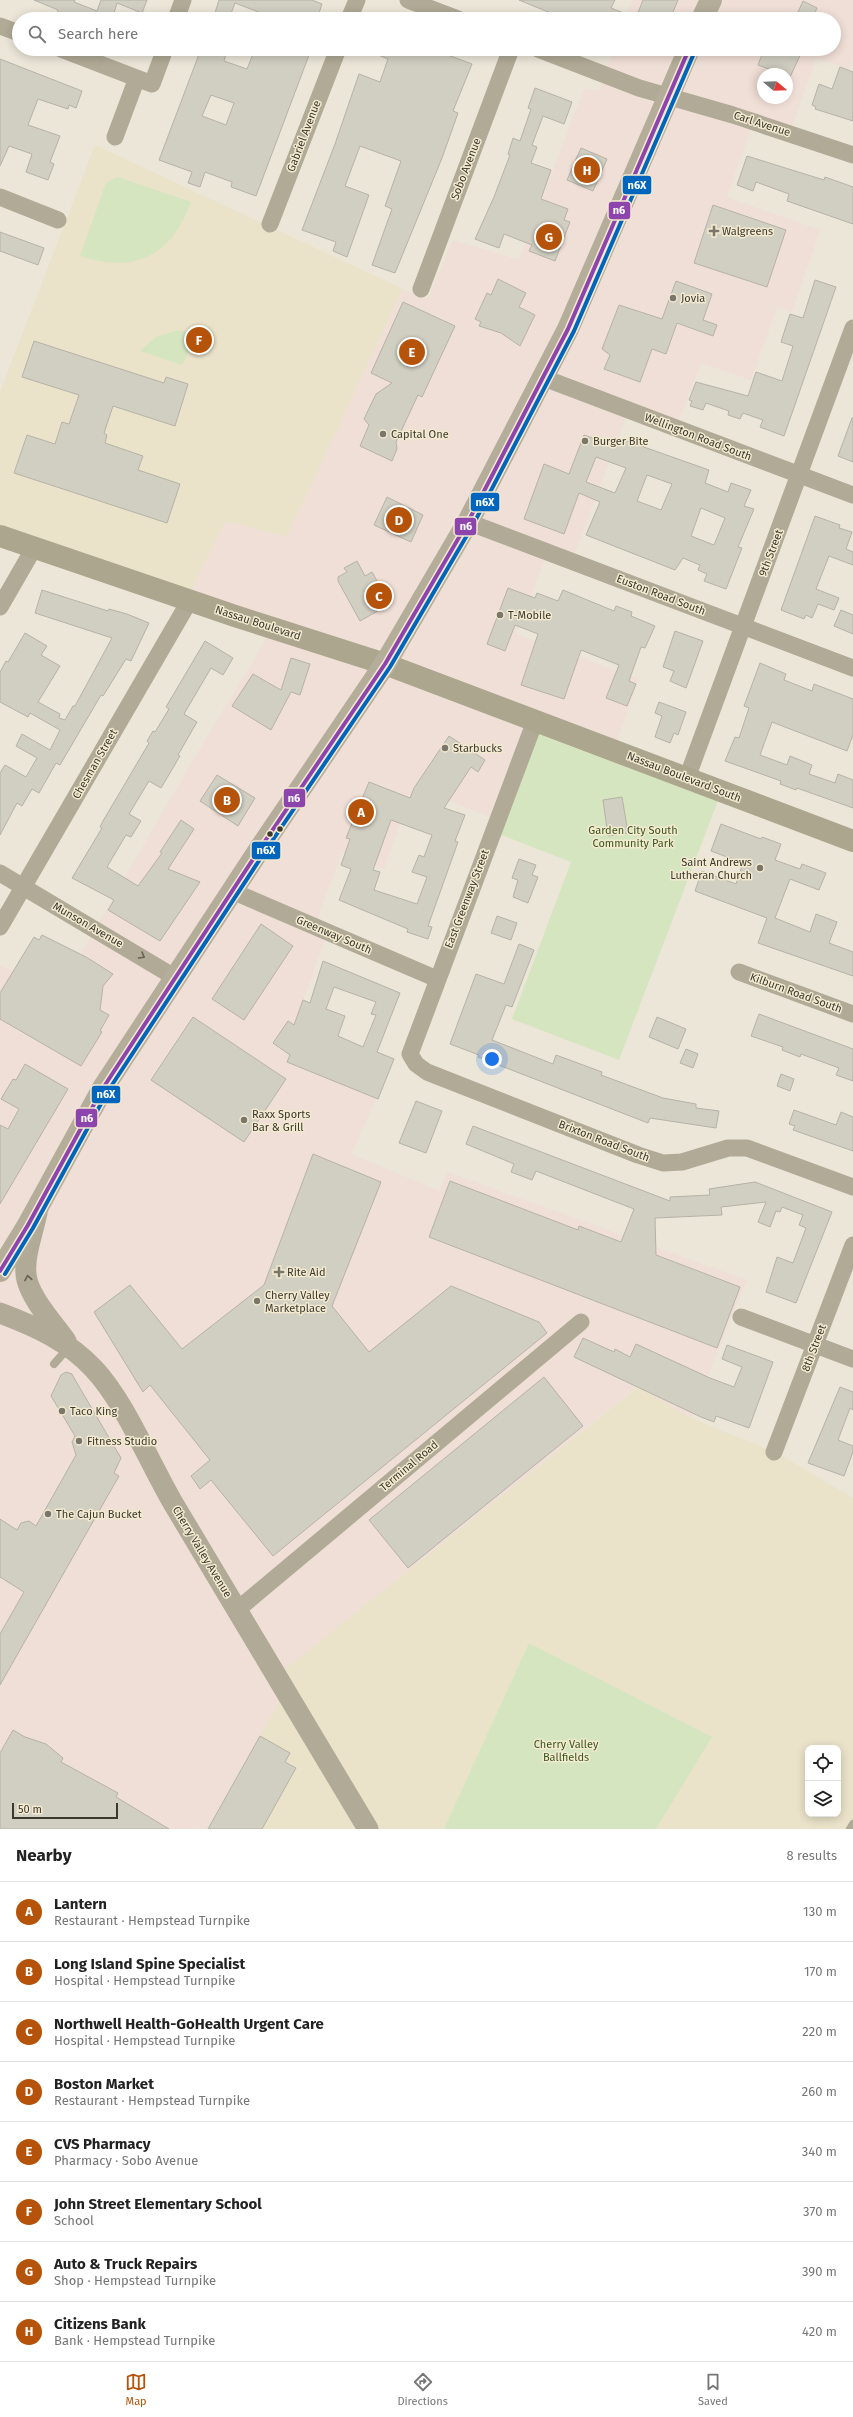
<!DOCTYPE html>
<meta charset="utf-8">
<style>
:root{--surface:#fff;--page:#f2f2f2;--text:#222;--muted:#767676;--line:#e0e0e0;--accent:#b45309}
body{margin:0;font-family:"Fira Sans",sans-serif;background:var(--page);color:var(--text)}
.controls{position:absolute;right:12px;bottom:12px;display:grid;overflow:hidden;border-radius:8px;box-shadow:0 2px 10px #0003}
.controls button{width:36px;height:36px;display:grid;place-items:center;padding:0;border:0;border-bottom:1px solid var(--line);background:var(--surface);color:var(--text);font:20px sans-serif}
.compass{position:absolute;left:757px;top:68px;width:36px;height:36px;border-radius:50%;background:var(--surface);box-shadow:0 2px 10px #0003;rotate:109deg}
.scale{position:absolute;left:12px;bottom:10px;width:106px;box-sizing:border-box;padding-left:4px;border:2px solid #3d392f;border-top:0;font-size:11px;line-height:14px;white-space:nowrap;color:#3d392f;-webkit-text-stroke:3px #f3ead0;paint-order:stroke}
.you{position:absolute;left:492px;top:1059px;width:14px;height:14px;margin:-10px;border:3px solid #fff;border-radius:50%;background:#1a73e8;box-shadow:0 0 0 6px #1a73e833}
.badge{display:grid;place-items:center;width:26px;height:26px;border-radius:50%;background:var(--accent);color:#fff;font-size:13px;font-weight:700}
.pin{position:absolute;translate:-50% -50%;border:2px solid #fff;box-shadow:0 1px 4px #0006}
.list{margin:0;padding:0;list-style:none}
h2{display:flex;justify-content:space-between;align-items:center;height:52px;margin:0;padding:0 16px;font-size:17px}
h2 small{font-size:13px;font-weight:400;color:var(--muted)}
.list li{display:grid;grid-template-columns:26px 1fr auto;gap:12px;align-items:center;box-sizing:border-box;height:60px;padding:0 16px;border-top:1px solid var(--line)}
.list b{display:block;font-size:15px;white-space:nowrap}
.list p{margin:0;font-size:13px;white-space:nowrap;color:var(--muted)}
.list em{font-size:13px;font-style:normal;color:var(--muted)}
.icon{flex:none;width:22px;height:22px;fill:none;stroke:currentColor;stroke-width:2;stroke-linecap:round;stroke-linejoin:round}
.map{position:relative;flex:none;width:853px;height:1829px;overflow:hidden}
.search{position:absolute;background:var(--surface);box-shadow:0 2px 10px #0003;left:12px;right:12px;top:12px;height:44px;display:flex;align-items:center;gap:10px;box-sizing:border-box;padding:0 14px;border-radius:22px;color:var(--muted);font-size:15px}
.sheet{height:532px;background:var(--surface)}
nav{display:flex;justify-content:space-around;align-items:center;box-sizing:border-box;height:56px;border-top:1px solid var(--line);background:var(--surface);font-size:11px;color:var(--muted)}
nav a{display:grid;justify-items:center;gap:2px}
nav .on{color:var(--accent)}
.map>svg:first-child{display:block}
.commercial{fill:#f0dfd6;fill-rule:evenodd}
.built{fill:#eae2c9;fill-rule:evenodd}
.green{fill:#d5e5bf}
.building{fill:#d1cec2;stroke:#b6b2a7;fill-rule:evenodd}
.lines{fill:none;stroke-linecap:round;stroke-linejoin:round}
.service{stroke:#b0aa96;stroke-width:8}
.minor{stroke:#b0aa96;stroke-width:17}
.tertiary{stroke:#b0aa96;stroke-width:21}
.secondary{stroke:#ada68e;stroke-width:22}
.primary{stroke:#b4ad9a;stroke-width:22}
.bus-1-casing{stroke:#f3ead0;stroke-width:7}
.bus-2-casing{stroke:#f3ead0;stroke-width:7}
.bus-1{stroke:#8e44ad;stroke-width:4}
.bus-2{stroke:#0065bd;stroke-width:4}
.oneway{stroke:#656153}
.poi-dot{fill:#7a766a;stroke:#f3ead0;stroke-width:1.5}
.bus-dot{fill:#3d392f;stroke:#f3ead0;stroke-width:1.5}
.labels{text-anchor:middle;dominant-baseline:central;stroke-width:3;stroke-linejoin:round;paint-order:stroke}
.street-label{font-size:11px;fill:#3d392f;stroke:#f3ead0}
.poi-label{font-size:11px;fill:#3d392f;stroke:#f3ead0;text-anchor:start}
.park-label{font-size:11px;fill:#3a571f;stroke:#f3ead0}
.line-badge{stroke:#f3ead0;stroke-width:1.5}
.badge-label{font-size:11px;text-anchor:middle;font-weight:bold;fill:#fff}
</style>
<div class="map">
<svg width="853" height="1829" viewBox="0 0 853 1829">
<rect width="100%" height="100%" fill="#ebe6d8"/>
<path class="commercial" d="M633,0H853V60L850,69L816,58L790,132L754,120L727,197L820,230L792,312L777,307L751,380L701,363L676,427L629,410L572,560L548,552L516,634L639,679L611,757L503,822L413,786L384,869L342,852L319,914L324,942L296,1021L394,1059L351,1154L440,1191L447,1172L747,1280L691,1418L637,1387L275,1678L284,1693L207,1829H0V965L57,995L193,760L267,638L191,590L226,521L287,537L403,289L428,299L453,240L519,260L584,89L599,90L614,49H834V19H626ZM763,74H787V98H763Z"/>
<path class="built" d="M95,145L403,289L287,537L226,521L191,590L0,529V392Z
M638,1387L691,1418L779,1454L853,1498V1829H656L712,1737L529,1643L444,1829H207L284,1693L274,1678ZM808,1748H838V1814H808Z"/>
<path class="green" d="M118,177L191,202C171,256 135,274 80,256L106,183Z
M178,330L197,335L182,365L140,351L156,337Z
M538,730L719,798L619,1060L512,1019L571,862L499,834Z
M529,1643L712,1737L656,1829H444Z"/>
<path class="building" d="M34,0H75L74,2L97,11L101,0H147L142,13L117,3L113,16L116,19H68L57,15L58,10Z
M219,0H312L322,4L317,19H277L235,3L229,19H222L214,16Z
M519,0H615L611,8L636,18L643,0H678L670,19H575L554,12L553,14Z
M803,1L817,8L812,19H795Z
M201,49H213L226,54L224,61L247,69L255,49H266L278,53L280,49H294L309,55L256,196L231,187L232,182L205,172L200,187L188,183L192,172L159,160ZM211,95L234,103L226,125L202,116Z
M364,49H432L472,64L453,111L458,113L442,158L395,273L372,265L392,209L385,206L401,161L360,146L345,186L369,195L347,257L333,251L336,242L302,230L335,144L359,74L380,82L388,59Z
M764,49H803L790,77L758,65Z
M0,59L82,91L76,108L69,105L68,109L38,99L28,125L60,136L50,162L54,164L48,180L26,172L32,154L9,146L0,166Z
M840,67L853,72V121L815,109L816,107L812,105L819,84L832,89Z
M535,88L572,102L564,124L543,116L532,145L537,147L531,163L551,170L541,199L568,209L564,220L570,222L555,261L529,251L532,245L504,234L499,248L475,239L494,197L510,155L508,154L513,138L520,141L531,109L528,108Z
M581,148L607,159L593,191L567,180Z
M747,156L824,180L825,177L853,187V224L787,201L789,194L756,182L753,191L737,185Z
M713,205L786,230L767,287L694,263Z
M0,232L44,248L38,265L0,251Z
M498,279L526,293L519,307L535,315L520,346L501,333L479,326L481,322L475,319L487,293L491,295Z
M815,280L836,287L784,436L760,427L763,420L743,413L740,419L728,415L729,411L706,403L703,410L690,406L692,401L689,400L696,382L748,396L756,372L782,381L793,346L781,342L790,314L803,318Z
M676,281L712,294L703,320L717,325L713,336L677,323L666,354L652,349L640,382L604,369L610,355L602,349L619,305L662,319Z
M403,302L455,326L422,397L418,395L396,442L397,449L392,461L360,446L369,425L364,419L376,394L392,383L371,373Z
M34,341L164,383L166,377L188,384L175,426L113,406L104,433L107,435L105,443L143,456L138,470L180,484L167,523L14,473L27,435L55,444L62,422L69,424L79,395L22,377Z
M852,418H853V462L838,456Z
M584,435L617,447L620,441L623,442L624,440L709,470L705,483L728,492L731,483L751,490L744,506L754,509L738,547L742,548L726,589L704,581L707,574L698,570L700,565L683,558L675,570L586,535L600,502L579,493L564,534L524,519L544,464L569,474ZM596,457L626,468L615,493L586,482ZM647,475L672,484L661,510L637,501ZM701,508L725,518L714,545L691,536Z
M387,497L423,515L411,542L374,525Z
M815,516L840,525L839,528L852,532L846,549L853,552V565L829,556L816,589L839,598L834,610L818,604L812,618L806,615L804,619L781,610Z
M357,561L365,576L372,572L387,599L380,603L383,608L360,621L338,581V577L347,572L344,568Z
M508,588L535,598L537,593L558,601L563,590L614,611L616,606L632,612L631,616L655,626L645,648L641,647L629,681L636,684L627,706L606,698L619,665L581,650L564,699L521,685L538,634L515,625L505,651L487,644Z
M42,590L108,611L109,609L127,614L149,623L131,661L126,659L103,696L101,695L60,765L56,763L39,793L32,789L22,806L17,803L0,835V773L5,765L26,777L37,758L16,746L22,734L50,750L60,730L30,713L28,717L0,702V672L6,661L8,662L25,633L47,646L41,655L60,666L38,702L60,714L59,718L65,720L73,706H75L112,638L35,613Z
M841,610L853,615V634L834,626Z
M675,631L703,641L686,688L670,681L674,671L663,667Z
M205,641L233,658L223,675L211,668L184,714L197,722L178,755L180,756L161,788L149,781L129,814L141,821L131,837L126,835L107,867L138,886L162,853L160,852L181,820L194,829L168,869L200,882L160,941L108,910L114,900L72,878L102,828L100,827L103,821L149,743L147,741L153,731L155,732L169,709L166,707Z
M291,658L310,664L300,695L291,692L271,730L232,706L253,674L281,690Z
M760,663L786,674L784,680L812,691L814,684L853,699V735L847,751L772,722L760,755L787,765L790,756L812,765L809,774L835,783L838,774L853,780V808L797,788L796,790L780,784L781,781L725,761L735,737L739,738L749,708L744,706Z
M659,702L686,712L678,735L674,733L670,743L655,737L662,716L655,713Z
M449,736L485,760L478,772L471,767L444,808L465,815L455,841L458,842L428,926L432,927L428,939L407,932L408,929L339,900L351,869L341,865L350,839L346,838L369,782L410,798L414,788ZM391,820L432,835L424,857L419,855L412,872L427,877L417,904L374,890L380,872L373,870Z
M217,775L255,798L238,826L200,801Z
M622,797L628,833L608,836L603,800Z
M721,824L761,839L762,837L781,844L775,860L800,869L802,864L826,873L819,890L790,879L775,918L810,932L816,914L837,922L829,943L853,952V976L758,943L767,918L695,891L702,871L736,884L743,863L711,851Z
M519,859L536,865L532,875L538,877L528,903L513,897L518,880L512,878Z
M497,916L517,923L511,940L491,933Z
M261,924L293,946L244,1020L212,999Z
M42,935L86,957L113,974L103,986L100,1010L109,1015L100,1031L102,1032L81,1066L0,1019V993L34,937L39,940Z
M519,944L534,950L512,1007L506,1005L492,1040L553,1064L556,1055L602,1072L601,1075L663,1098L696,1104V1108L719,1111L716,1128L650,1118L648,1123L478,1057L479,1055L450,1044L476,974L504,984Z
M323,961L400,993L377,1052L394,1059L378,1099L287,1062L290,1055L273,1043L288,1021L294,1025L303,1000L310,1003ZM334,987L376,1002L371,1014L376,1015L363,1047L338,1036L345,1016L326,1009Z
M759,1014L853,1049V1081L836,1075L839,1068L801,1054L800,1057L782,1050L783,1047L751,1036Z
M193,1017L286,1079L244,1142L151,1080Z
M657,1017L686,1029L678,1049L649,1037Z
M686,1049L698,1054L693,1068L680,1063Z
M25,1064L68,1089L0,1204V1125L8,1129L19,1109L1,1099L13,1079L16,1080Z
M781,1074L794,1079L790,1091L777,1086Z
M416,1101L442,1111L426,1153L399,1143Z
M794,1110L836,1125L841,1112L853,1117V1151L793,1130L795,1126L789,1124Z
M473,1126L670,1201V1197L710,1195L709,1189L755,1182L832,1212L796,1303L766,1292L777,1257L793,1263L806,1228L799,1225L803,1215L782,1207L780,1212L776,1211L770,1227L758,1222L766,1202L721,1207L722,1215L655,1218L656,1255L740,1287L717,1348L429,1237L450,1181L578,1230L579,1226L621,1242L634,1209L536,1171L532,1180L511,1172L514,1164L466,1144Z
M313,1154L381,1182L332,1306L369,1352L451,1286L539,1322L547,1333L273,1556L211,1480L200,1489L191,1476L210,1460L150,1385L143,1392L94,1312L130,1285L182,1349L264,1285Z
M583,1338L614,1352L615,1349L630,1357L636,1344L710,1378L734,1387L742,1367L722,1359L727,1345L773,1362L749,1428L716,1416L714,1422L701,1417L574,1357Z
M66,1372L72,1374L74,1378L121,1458L114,1473L119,1476L0,1685V1634L24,1592L0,1577V1519L17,1530L21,1523L29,1521L36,1526L76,1455L72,1442L75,1436L51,1396L61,1375Z
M544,1377L583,1426L408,1568L369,1520Z
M840,1387L853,1392V1410L850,1408L838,1440L853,1446V1452L844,1476L808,1463Z
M13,1730L25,1737L46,1744L63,1758L61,1762L118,1793L116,1797L169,1829H0V1753Z
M260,1736L290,1753L285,1762L296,1768L262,1829H208Z"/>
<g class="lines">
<path class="service" d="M54,1364L69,1347
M850,1829L853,1824"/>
<path class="minor" d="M408,0L458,19
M176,19L183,0
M349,19L357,0
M0,26L19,33
M61,49L152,84L165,49
M538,49L639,88L733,115L853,155
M115,137L137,78
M0,197L58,220
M270,224L338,49
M421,289L511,49
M544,378L853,495
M468,522L853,668
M0,607L34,548
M535,721L410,1054L416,1064L427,1072L638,1155L663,1163L682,1162L728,1148H747L853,1187
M687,778L853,328
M0,873L176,978
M232,891L437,979
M0,927L190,600
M739,972L853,1014
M741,1317L853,1359
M774,1452L853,1245
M237,1610L581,1322"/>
<path class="tertiary" d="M37,1213C33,1233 22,1260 27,1280C32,1300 54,1324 66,1341
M0,1313C35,1326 68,1341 94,1369C125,1402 149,1462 173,1503C238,1612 303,1720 368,1829"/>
<path class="secondary" d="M0,536L235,616L385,664L853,841"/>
<path class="primary" d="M702,19L711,0
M0,1271L28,1225L103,1088L261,847L385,664L468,522L568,329L689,49"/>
<g class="bus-1-casing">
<path id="bus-1" d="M0,1271L28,1225L103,1088L261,847L385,664L468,522L568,329L689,49"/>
</g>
<g class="bus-2-casing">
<path id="bus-2" d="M5,1274L33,1228L108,1091L266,850L390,667L473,525L574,331L695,51"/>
</g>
<use href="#bus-1" class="bus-1"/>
<use href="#bus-2" class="bus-2"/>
</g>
<defs><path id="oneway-chevron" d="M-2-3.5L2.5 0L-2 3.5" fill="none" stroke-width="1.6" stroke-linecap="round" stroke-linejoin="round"/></defs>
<g class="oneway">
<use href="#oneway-chevron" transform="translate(142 956) rotate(30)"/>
<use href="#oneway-chevron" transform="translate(28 1278) rotate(-100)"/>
</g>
<g class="poi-dot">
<path d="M712 225h4v4h4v4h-4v4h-4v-4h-4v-4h4z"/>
<circle cx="673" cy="298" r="4"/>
<circle cx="383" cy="434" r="4"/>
<circle cx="585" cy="441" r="4"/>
<circle cx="500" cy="615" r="4"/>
<circle cx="445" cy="748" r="4"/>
<circle cx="760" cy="868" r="4"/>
<circle cx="244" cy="1120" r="4"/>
<path d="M277 1266h4v4h4v4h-4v4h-4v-4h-4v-4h4z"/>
<circle cx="257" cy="1301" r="4"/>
<circle cx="62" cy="1411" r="4"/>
<circle cx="79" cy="1441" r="4"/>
<circle cx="48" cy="1514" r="4"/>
</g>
<g class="bus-dot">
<circle cx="280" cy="829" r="3.5"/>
<circle cx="270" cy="834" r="3.5"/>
</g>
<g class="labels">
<g class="street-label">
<text transform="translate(762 124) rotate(18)">Carl Avenue</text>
<text transform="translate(304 136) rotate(-69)">Gabriel Avenue</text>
<text transform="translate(466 169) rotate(-69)">Sobo Avenue</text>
<text transform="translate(698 437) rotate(21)">Wellington Road South</text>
<text transform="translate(771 553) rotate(-69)">9th Street</text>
<text transform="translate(661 595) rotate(21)">Euston Road South</text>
<text transform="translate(258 623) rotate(18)">Nassau Boulevard</text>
<text transform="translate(95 764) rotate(-60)">Chesman Street</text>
<text transform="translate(684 777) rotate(21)">Nassau Boulevard South</text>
<text transform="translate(467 899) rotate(-69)">East Greenway Street</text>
<text transform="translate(88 925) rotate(30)">Munson Avenue</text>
<text transform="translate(334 935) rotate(23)">Greenway South</text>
<text transform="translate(796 993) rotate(20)">Kilburn Road South</text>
<text transform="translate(604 1141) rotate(21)">Brixton Road South</text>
<text transform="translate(814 1348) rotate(-69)">8th Street</text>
<text transform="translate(409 1466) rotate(-40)">Terminal Road</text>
<text transform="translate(202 1552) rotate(59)">Cherry Valley Avenue</text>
</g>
<g class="poi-label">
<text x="722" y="231">Walgreens</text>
<text x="681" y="298">Jovia</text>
<text x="391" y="434">Capital One</text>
<text x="593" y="441">Burger Bite</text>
<text x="508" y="615">T-Mobile</text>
<text x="453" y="748">Starbucks</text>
<text x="752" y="862" text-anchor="end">Saint Andrews<tspan x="752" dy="13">Lutheran Church</tspan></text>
<text x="252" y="1114">Raxx Sports<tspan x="252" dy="13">Bar &amp; Grill</tspan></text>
<text x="287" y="1272">Rite Aid</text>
<text x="265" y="1295">Cherry Valley<tspan x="265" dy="13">Marketplace</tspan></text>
<text x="70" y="1411">Taco King</text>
<text x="87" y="1441">Fitness Studio</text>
<text x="56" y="1514">The Cajun Bucket</text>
</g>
<g class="park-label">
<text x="633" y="830">Garden City South<tspan x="633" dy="13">Community Park</tspan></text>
<text x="566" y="1744">Cherry Valley<tspan x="566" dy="13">Ballfields</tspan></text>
</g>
</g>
<g class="line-badge">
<rect x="622" y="175" width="30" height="20" rx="4" fill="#0065bd"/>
<rect x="608" y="201" width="23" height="19" rx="4" fill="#8e44ad"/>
<rect x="470" y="492" width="30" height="20" rx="4" fill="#0065bd"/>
<rect x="454" y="517" width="23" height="19" rx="4" fill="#8e44ad"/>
<rect x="283" y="788" width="23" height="20" rx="4" fill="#8e44ad"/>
<rect x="251" y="841" width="30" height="19" rx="4" fill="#0065bd"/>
<rect x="91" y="1085" width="30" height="19" rx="4" fill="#0065bd"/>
<rect x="75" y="1108" width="23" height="20" rx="4" fill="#8e44ad"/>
</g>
<g class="badge-label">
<text x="637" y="189">n6X</text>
<text x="619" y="214">n6</text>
<text x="485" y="506">n6X</text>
<text x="466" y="530">n6</text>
<text x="294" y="802">n6</text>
<text x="266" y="854">n6X</text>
<text x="106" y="1098">n6X</text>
<text x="87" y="1122">n6</text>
</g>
</svg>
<div class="controls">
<button><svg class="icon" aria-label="locate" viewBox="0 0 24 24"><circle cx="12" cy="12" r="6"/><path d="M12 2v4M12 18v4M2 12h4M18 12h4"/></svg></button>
<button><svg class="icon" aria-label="layers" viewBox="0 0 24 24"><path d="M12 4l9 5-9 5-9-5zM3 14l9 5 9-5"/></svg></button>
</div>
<svg class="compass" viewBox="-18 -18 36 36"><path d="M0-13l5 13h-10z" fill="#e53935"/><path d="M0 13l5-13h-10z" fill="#767676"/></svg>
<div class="scale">50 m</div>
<div class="you"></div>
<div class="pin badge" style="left:361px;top:812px">A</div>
<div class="pin badge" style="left:227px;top:800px">B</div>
<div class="pin badge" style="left:379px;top:596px">C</div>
<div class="pin badge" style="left:399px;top:520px">D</div>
<div class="pin badge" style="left:412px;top:352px">E</div>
<div class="pin badge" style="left:199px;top:340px">F</div>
<div class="pin badge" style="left:549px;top:237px">G</div>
<div class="pin badge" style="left:587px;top:170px">H</div>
<div class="search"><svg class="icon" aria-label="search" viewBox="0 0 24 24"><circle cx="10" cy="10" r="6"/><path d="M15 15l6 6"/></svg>Search here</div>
</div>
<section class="sheet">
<h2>Nearby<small>8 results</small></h2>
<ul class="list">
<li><span class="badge">A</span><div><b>Lantern</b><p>Restaurant · Hempstead Turnpike</p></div><em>130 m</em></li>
<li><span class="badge">B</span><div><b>Long Island Spine Specialist</b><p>Hospital · Hempstead Turnpike</p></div><em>170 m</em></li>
<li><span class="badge">C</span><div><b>Northwell Health-GoHealth Urgent Care</b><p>Hospital · Hempstead Turnpike</p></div><em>220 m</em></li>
<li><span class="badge">D</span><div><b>Boston Market</b><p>Restaurant · Hempstead Turnpike</p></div><em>260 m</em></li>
<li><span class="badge">E</span><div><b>CVS Pharmacy</b><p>Pharmacy · Sobo Avenue</p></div><em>340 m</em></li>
<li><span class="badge">F</span><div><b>John Street Elementary School</b><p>School</p></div><em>370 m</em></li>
<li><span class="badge">G</span><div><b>Auto &amp; Truck Repairs</b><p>Shop · Hempstead Turnpike</p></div><em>390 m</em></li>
<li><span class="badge">H</span><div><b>Citizens Bank</b><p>Bank · Hempstead Turnpike</p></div><em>420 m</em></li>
</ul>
</section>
<nav>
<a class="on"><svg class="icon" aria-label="map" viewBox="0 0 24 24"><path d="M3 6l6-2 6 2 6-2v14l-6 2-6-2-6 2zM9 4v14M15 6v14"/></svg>Map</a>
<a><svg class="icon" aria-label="directions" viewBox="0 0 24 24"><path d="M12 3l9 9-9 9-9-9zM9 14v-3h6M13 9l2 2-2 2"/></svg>Directions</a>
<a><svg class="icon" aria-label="saved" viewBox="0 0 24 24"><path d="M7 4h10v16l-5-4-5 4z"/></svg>Saved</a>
</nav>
